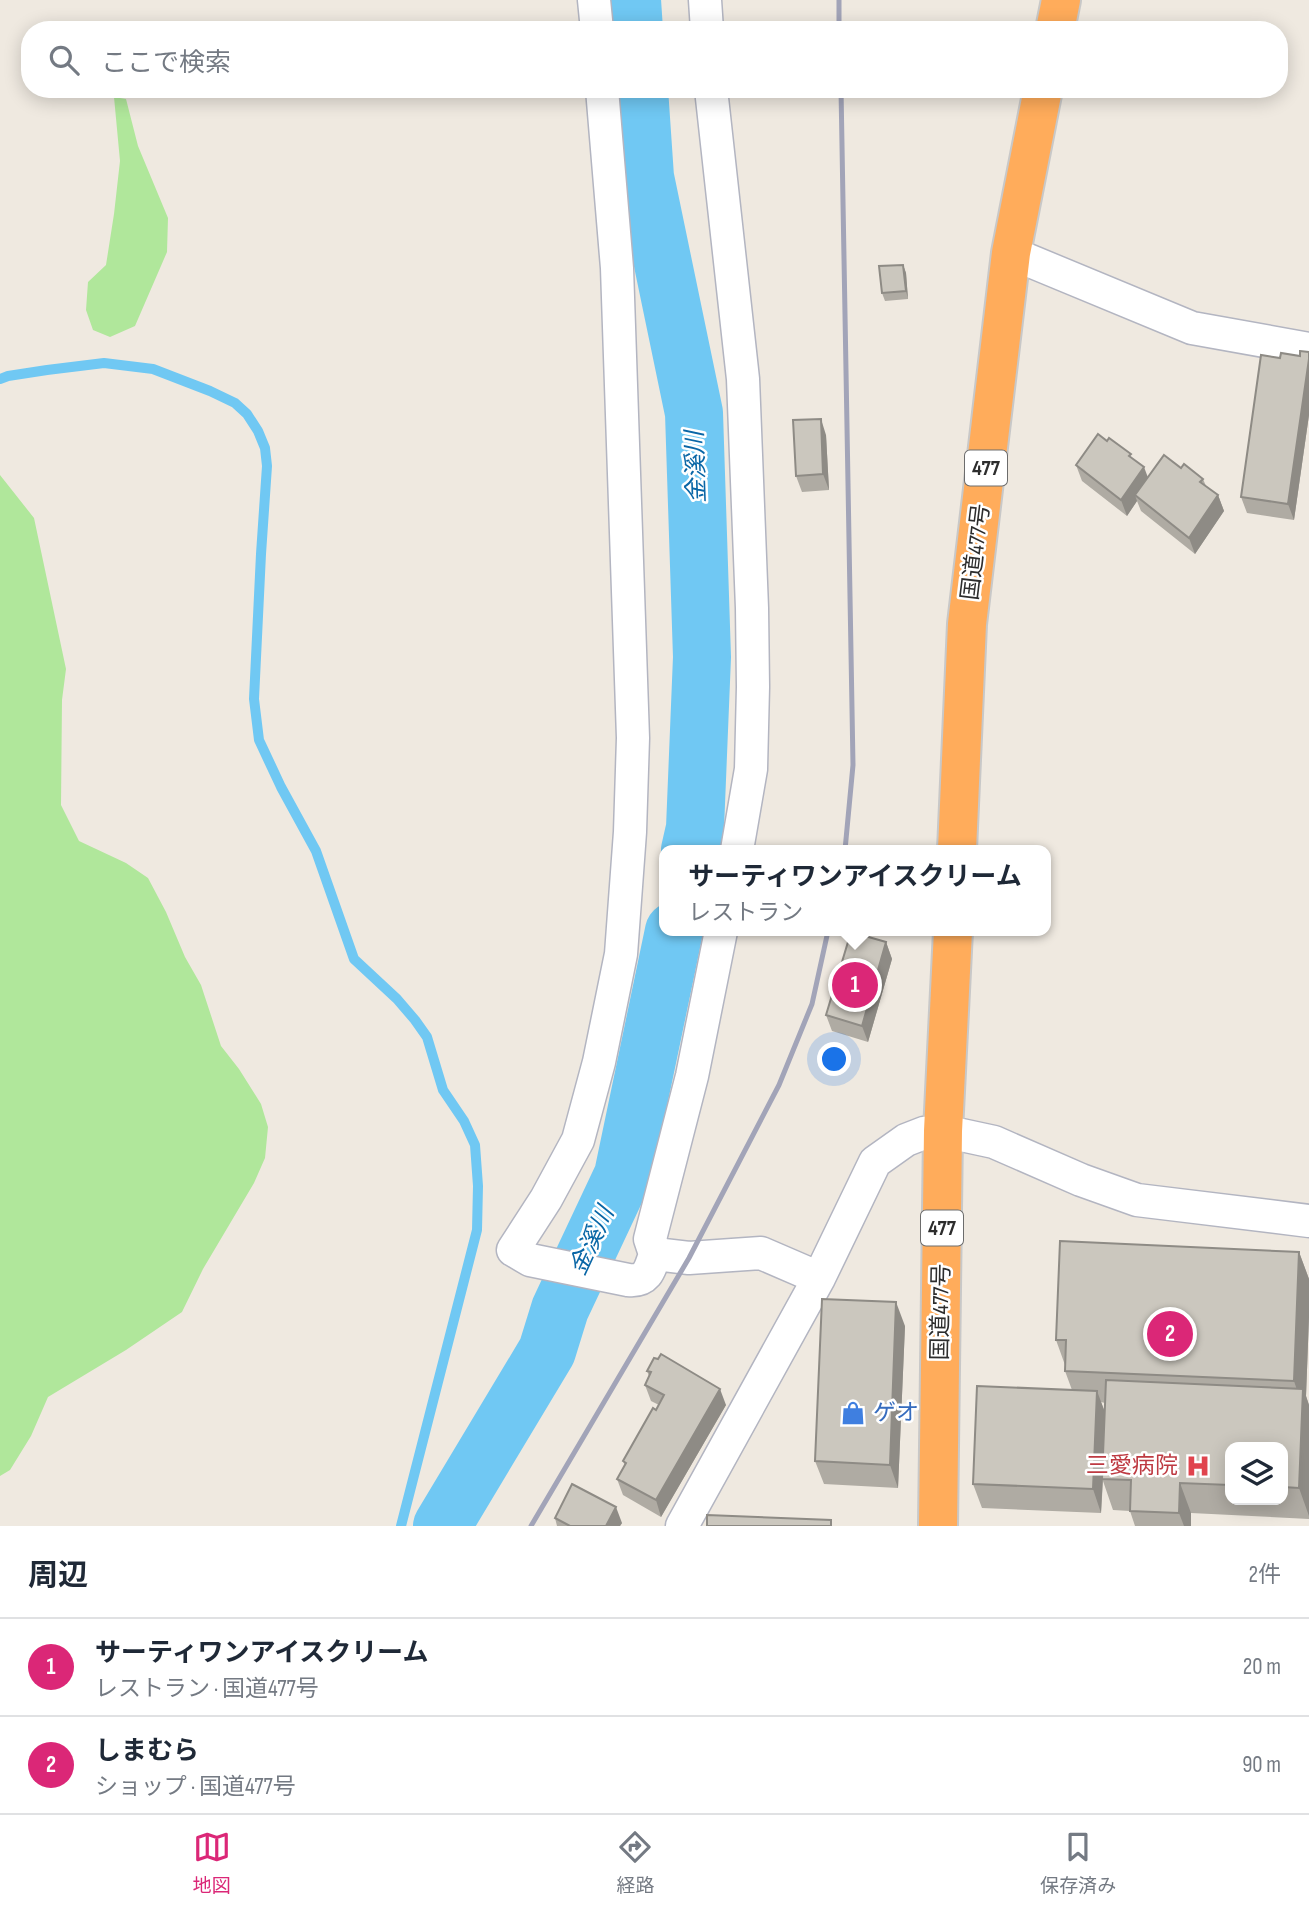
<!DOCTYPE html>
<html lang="ja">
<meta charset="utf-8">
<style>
:root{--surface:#fff;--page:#f2f2f3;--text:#1f2937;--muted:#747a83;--line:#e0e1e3;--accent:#db2777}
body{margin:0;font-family:"Sofia Sans Condensed","Noto Sans JP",sans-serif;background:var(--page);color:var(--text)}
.controls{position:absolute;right:21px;bottom:21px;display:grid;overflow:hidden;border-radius:14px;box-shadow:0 4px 18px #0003}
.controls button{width:63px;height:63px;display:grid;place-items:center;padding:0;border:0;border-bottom:2px solid var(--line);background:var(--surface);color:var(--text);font:35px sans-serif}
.you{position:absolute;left:835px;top:1060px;width:24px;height:24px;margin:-18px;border:5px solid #fff;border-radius:50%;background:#1a73e8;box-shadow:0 0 0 10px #1a73e833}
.badge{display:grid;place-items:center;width:46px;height:46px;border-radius:50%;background:var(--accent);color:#fff;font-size:23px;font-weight:700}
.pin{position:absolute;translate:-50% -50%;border:4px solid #fff;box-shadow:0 2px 7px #0006}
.popup{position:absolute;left:659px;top:845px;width:392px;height:91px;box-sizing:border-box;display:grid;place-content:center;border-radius:14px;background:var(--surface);filter:drop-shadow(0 2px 5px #0005);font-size:23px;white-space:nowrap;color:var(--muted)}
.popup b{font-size:26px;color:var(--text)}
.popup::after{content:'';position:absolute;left:50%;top:100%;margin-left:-14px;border:14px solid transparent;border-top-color:var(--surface)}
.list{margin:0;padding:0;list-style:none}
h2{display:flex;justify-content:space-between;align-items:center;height:91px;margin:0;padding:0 28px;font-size:30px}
h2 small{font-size:23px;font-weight:400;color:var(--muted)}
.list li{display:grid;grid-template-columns:46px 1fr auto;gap:21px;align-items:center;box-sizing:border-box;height:98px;padding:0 28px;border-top:2px solid var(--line)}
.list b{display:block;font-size:26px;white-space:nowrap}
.list p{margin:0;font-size:23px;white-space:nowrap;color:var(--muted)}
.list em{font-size:23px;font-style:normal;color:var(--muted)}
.icon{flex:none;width:38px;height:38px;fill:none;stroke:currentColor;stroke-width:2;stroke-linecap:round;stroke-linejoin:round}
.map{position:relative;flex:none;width:1309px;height:1526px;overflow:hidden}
.search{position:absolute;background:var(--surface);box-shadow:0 4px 18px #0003;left:21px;right:21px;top:21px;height:77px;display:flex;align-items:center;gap:18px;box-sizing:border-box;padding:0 24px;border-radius:28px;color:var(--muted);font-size:26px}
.sheet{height:287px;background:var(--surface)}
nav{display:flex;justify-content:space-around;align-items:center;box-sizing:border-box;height:98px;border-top:2px solid var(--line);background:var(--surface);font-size:19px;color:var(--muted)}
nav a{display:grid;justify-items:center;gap:4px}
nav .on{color:var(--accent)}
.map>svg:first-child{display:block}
.green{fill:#b0e79b}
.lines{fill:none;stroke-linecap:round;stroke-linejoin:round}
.stream{stroke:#70c8f3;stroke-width:10}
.river{stroke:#70c8f3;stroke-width:58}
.minor-casing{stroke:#b3b5c1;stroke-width:35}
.highway-casing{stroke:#c8c8c8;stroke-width:42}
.minor{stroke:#fff;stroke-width:32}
.highway{stroke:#ffac5b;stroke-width:38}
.rail{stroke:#a2a4b8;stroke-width:5}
.wall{fill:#afaba3;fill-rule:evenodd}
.shaded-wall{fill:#8e8b85}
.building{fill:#cbc7be;stroke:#8e8b85;stroke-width:2}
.labels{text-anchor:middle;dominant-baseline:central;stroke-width:5;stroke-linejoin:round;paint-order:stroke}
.shield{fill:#fff;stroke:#6c6c6c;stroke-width:2}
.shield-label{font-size:21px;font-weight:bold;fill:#2d2d2d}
.street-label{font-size:23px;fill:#2d2d2d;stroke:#fff}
.shop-label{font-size:23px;fill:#366cbe;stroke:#fff;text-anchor:start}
.health-label{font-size:23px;fill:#be3a42;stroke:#fff;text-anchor:end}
.water-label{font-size:24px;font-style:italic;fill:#0966a6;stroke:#fff}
</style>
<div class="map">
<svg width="1309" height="1526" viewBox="0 0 1309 1526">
<rect width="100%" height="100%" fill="#efe9e0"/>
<path class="green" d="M114,97L126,99L138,146L168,218L167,252L135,326L110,337L93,330L86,310L88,282L106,265L114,214L120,161Z
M0,475L34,518L66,669L62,700L61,805L79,841L126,863L148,878L166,912L185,957L201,985L221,1046L239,1069L261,1104L268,1127L265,1158L254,1183L203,1269L182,1312L126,1350L48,1397L31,1436L10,1470L0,1476Z"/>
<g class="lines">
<path class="stream" d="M0,379L8,376L47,370L104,363L153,369L210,391L235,403L247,414L258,431L265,448L267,466L261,554L254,699L259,740L281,787L316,851L354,959L397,999L415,1020L427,1037L443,1090L464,1121L475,1145L478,1186L477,1230L401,1526"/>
<path class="river" d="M632,0L634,30
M639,89L645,177L694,413L702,657L695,828L690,850
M442,1526L547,1351L560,1309L623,1175L674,931"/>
<g class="minor-casing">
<path id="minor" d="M594,0L597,30
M705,0L707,30
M602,89L617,268L633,738L630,832L621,954L599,1062L578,1140L546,1199L513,1250L530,1260L628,1280C647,1282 650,1270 655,1254L650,1239L692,1076L721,931
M711,89L743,379L752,608L753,687L751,769L737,850
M1011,253L1192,328L1309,349
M655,1254L689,1258L761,1253L819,1278
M682,1526L819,1278L875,1162L906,1140L924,1133L943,1131L994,1142L1081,1180L1137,1200L1309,1221"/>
</g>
<g class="highway-casing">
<path id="highway" d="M1055,30L1061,0
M957,850L967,624L1011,253L1043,89
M938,1526L943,1131L953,931"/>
</g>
<use href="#minor" class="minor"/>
<use href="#highway" class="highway"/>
<path class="rail" d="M839,0V30
M841,89L853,765L845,850
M531,1526L689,1258L779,1085L812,1004L828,931"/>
</g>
<path class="wall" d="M903,265L906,273L908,299L885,301L882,293Z
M1309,352V415L1294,520L1247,513L1241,497L1280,358L1300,356Z
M826,435L829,490L802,492L796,476Z
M1133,459L1148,478L1181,468L1203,479L1206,486L1218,495L1224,511L1195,554L1141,511L1137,501L1127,516L1082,481L1076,465Z
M886,942L892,959L868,1042L832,1031L826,1015Z
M1299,1252L1309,1279V1317L1306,1396L1309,1405V1519L1191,1513V1526H1135L1130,1511L1113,1510L1103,1481L1101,1513L982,1508L973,1484L1072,1390L1065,1371V1365L1056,1340ZM1101,1402L1105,1403V1413ZM1230,1447H1283V1500H1230Z
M905,1326L898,1488L824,1484L815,1461Z
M647,1371L726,1405L661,1517L623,1495L617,1479L625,1466L623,1461L659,1405L651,1401L645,1385L649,1376Z
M555,1518L622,1523L620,1526H557Z"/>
<path class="shaded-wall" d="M903,265L906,273L908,299L906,291Z
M1309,359V415L1294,520L1288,504Z
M821,419L826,435L829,490L823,474Z
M1144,467L1150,483L1135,495L1137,501L1127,516L1121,500Z
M1218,495L1224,511L1195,554L1189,538Z
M886,942L892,959L868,1042L862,1026Z
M1299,1252L1309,1279V1317L1306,1396L1309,1405V1516L1299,1488L1302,1405L1294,1381Z
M896,1302L905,1326L898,1488L890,1465Z
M720,1389L726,1405L661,1517L656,1500Z
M1097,1391L1106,1415L1101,1513L1093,1489Z
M1180,1483L1191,1513V1526H1184L1179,1513Z
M616,1507L622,1523L620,1526H606Z"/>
<path class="building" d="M903,265L906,291L882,293L879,266Z
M1300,351L1309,352V359L1288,504L1241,497L1261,355L1280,358L1281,353L1300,356Z
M821,419L823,474L796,476L793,420Z
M1098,434L1107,441L1109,438L1131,454L1129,456L1144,467L1121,500L1076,465Z
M1164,455L1181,468L1184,464L1203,479L1200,482L1218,495L1189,538L1135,495Z
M851,932L886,942L862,1026L826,1015Z
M1060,1241L1299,1252L1294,1381L1065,1371L1066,1340H1056Z
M822,1299L896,1302L890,1465L815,1461Z
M661,1354L720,1389L656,1500L617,1479L626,1463L623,1461L653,1408L656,1410L664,1395L645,1385L651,1372L647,1371L654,1358L658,1359Z
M1106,1380L1303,1389L1299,1488L1283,1487V1447H1230V1485L1180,1483L1179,1513L1130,1511L1131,1480L1102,1479Z
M977,1386L1097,1391L1093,1489L973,1484Z
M572,1484L616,1507L606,1526H570L555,1518Z
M707,1515L831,1520V1526H707Z"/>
<defs>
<g id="shop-bare" transform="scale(1.89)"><path d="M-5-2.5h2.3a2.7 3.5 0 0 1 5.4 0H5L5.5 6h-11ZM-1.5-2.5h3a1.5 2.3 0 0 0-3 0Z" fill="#3f7fe0" stroke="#fff" stroke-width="2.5" paint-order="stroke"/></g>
<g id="hospital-bare" transform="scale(1.89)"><path d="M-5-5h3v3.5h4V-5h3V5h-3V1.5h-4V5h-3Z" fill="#e0444e" stroke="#fff" stroke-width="2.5" paint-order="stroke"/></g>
</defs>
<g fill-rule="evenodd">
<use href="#shop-bare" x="853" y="1413"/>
<use href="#hospital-bare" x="1198" y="1466"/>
</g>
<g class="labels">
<g class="shield">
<rect x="965" y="450.5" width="42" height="35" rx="5"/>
<rect x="921" y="1210.5" width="42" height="35" rx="5"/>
</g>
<g class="shield-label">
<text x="986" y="468">477</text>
<text x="942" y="1228">477</text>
</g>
<g class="street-label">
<text transform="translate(976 552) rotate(-83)">国道477号</text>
<text transform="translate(941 1312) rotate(-89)">国道477号</text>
</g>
<g class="shop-label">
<text x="873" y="1413">ゲオ</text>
</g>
<g class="health-label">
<text x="1178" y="1466">三愛病院</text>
</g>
<g class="water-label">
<text transform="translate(696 467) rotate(-92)">金溪川</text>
<text transform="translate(592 1241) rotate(-65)">金溪川</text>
</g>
</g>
</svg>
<div class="controls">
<button><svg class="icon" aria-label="layers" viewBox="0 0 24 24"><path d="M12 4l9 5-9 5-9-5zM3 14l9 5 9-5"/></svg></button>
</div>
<div class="you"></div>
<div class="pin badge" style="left:855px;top:985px">1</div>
<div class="popup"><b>サーティワンアイスクリーム</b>レストラン</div>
<div class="pin badge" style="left:1170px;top:1334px">2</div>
<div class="search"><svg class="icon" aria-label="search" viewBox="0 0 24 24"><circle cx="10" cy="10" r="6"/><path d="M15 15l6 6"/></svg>ここで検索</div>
</div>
<section class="sheet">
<h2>周辺<small>2件</small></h2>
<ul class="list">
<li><span class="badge">1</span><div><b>サーティワンアイスクリーム</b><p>レストラン · 国道477号</p></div><em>20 m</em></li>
<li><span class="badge">2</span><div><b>しまむら</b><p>ショップ · 国道477号</p></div><em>90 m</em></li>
</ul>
</section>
<nav>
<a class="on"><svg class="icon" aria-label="map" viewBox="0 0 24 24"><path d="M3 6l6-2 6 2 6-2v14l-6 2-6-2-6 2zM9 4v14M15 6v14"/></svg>地図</a>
<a><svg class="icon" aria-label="directions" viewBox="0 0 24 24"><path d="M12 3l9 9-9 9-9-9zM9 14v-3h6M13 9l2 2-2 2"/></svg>経路</a>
<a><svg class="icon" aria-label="saved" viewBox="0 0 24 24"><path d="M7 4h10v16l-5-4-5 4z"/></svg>保存済み</a>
</nav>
